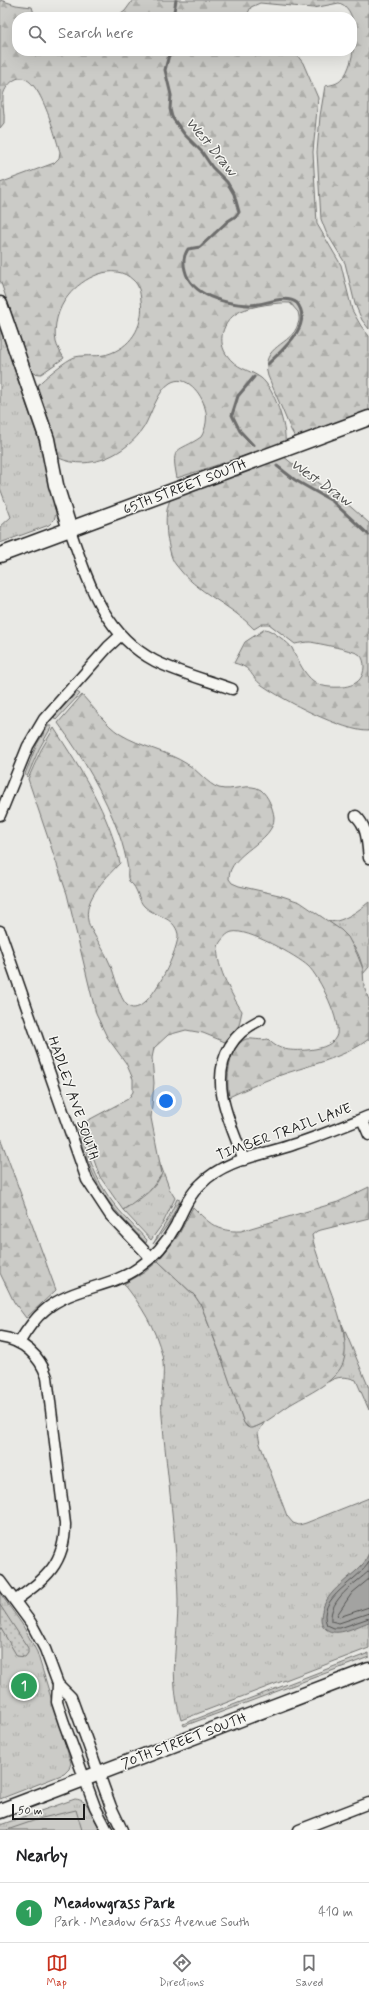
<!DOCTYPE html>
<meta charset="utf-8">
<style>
:root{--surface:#fff;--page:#f2f2f2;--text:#202124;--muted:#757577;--line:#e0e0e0;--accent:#c8321e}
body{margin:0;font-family:Mynerve,sans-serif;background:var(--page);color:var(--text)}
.scale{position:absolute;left:12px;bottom:10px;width:73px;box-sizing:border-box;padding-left:4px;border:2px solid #1c1c1c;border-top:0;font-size:11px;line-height:14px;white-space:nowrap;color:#1c1c1c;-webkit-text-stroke:3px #f6f6f2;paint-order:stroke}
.you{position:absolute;left:166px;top:1101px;width:14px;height:14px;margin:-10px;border:3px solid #fff;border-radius:50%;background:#1a73e8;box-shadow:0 0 0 6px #1a73e833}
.badge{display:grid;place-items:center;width:26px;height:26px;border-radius:50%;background:var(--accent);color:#fff;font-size:13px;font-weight:700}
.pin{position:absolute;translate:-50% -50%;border:2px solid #fff;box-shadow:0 1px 4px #0006}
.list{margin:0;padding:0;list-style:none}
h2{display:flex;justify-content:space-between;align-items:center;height:52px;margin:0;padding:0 16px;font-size:17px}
h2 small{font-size:13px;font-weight:400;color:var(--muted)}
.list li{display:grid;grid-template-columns:26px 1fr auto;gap:12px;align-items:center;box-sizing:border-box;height:60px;padding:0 16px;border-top:1px solid var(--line)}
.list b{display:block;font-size:15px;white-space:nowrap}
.list p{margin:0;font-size:13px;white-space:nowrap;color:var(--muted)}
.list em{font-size:13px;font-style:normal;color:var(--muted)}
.icon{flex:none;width:22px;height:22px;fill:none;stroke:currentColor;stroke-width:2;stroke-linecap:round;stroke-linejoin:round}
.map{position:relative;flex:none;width:369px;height:1830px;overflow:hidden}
.search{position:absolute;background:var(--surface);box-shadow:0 4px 16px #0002;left:12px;right:12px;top:12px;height:44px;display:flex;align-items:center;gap:10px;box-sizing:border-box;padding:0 14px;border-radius:16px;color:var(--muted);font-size:15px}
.sheet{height:112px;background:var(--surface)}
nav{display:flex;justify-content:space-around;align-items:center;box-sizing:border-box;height:56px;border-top:1px solid var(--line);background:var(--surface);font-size:11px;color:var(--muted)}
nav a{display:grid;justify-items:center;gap:2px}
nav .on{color:var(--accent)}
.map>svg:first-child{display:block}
.grass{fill:url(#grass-tufts);stroke:#747472}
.forest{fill:url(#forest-firs);stroke:#747472}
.garden{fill:url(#garden-dots);stroke:#747472}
.pitch{fill:#cbcbc7;stroke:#747472}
.water{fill:#a3a3a1;stroke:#6d6d6c}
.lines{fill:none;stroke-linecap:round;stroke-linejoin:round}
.shore{stroke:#525251;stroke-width:1}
.stream{stroke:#6d6d6c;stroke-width:3}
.street-casing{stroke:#1c1c1c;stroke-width:13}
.secondary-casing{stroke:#1c1c1c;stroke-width:17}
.street{stroke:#f6f6f2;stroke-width:10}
.secondary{stroke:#f6f6f2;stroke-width:14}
.labels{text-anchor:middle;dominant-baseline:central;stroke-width:3;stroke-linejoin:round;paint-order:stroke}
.street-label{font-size:14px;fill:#1c1c1c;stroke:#f6f6f2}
.water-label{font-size:15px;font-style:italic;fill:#525251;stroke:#f6f6f2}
</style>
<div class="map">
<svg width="369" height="1830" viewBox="0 0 369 1830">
<defs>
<pattern id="grass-tufts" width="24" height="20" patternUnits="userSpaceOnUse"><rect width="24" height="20" fill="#cbcbc7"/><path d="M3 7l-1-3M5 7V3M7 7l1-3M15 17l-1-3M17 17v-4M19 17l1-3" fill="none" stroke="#aeaeaa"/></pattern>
<pattern id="forest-firs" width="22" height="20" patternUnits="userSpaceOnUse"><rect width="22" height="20" fill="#cbcbc7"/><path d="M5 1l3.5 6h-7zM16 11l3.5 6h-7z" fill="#aeaeaa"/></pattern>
<pattern id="garden-dots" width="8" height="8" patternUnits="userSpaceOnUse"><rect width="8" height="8" fill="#cbcbc7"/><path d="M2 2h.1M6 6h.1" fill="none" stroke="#aeaeaa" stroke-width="1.8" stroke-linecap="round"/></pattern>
</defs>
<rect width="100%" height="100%" fill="#e9e9e5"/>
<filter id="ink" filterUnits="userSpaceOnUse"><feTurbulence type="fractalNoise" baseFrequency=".025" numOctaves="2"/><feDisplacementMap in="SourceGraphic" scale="8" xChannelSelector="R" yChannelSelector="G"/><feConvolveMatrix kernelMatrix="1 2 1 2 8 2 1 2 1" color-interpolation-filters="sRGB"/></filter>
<g filter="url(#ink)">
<path class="grass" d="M0,328L41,447L56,513L54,520L49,525L0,543V527L11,517L0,488Z
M77,692L80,694L56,720L54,717Z
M48,726H52L39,749L27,777L25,774L37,744Z
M369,902V967L363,974C361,948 346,935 326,921C340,925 359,910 369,902Z
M78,1125C86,1147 92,1171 105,1191C116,1209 132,1224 147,1240L146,1243C133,1229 118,1215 107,1199C92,1177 84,1151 75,1126Z
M161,1166L170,1190L175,1198L163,1223L151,1240L123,1210C137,1201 165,1185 161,1166Z
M177,1199L180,1200L169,1223L153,1244L168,1219Z
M158,1261L195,1296L201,1305L225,1367L244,1423L247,1427L253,1428L264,1423L258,1433L260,1444L287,1516L293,1523L299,1525L306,1523L369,1498V1648L181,1720C168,1674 178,1644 178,1600C177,1538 167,1477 162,1416C160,1396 166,1375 162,1355C156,1329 141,1305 124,1284L145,1272Z
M342,1324L369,1388V1410L356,1380C346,1376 337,1376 328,1382C344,1366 348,1346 342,1324Z
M0,1593L22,1624L37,1652L71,1763L69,1769L64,1774L0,1799Z
M369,1653V1657L184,1726L183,1724Z
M75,1799C91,1800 93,1819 101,1830H0V1825Z"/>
<path class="forest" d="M0,0L16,5L32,7L35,17H17V51H294L303,63L318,98L313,152L317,224L341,265L352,310L361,326L369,336V412L296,439L291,430L268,376C259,345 292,346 298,324C300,320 299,316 298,312L290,303C278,302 252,306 241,311C225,318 216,338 226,354C237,370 249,369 261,378C274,388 287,427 285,443L177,478C170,444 178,453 201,437C206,429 208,417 205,408C202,394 186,373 170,383C158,390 151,415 144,427C127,454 89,472 59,458L52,429L37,386C43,379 67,359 75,357C87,354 99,358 111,353C134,344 144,323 141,300C140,292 139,285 133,280C114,261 82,278 68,296C58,308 53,327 56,342C57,347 61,353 64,358L41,374L32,373L0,280V183L54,163L59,158L60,152C55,136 39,69 16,79C10,82 4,89 3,96C2,104 5,114 4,123L0,128Z
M133,0H369V329L362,320L355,304L345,263L326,232L321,219L317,152L320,116L325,86C331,85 338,84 342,79C356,64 362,9 339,3L313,8L260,3L251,7L246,17H117L125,11Z
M283,456L305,474L344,501L369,523V731C344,732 283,700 262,685C249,676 254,668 234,663L245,642L265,629C270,629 289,643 292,648C300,664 308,686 330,687C346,688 363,686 364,667C364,662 363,658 360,655C357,651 317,643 310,642C305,642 300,643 295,644L269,624H262L254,629C231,604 196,593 176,565C170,558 169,545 167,536C166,524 165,511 170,500Z
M82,695C94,708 106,725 120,734C141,747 167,751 187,764C198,770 207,784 219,788C232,792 249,782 261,790C268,796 273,808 274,817C275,842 228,853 229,879L232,883L239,886L279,895L300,902L341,930L348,937L357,954L363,969L364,987L369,1000V1039C343,1059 305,1066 275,1077C259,1083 244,1090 229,1097C226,1081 228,1046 246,1039C251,1038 261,1041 268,1039C278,1051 292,1051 307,1050C317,1049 331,1047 336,1037C343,1024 319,976 308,966C297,956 247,928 232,932C227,933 222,939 219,944C212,959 233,998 242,1011L239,1025L225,1042L203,1033L186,1030L168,1035L154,1048L152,1058L154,1083L151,1118L162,1174L151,1189L123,1210L100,1177L81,1124L128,1099L133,1092V1079L126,1063L107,1037L96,1014L67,894L28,779L41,750L54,728C81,770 109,813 120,863C105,879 79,902 90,927C96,939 105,951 110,964C115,974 119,999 128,1006C147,1021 180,947 178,934C174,916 155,917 144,906C139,901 138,891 133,885C132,883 130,883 129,881C127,878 128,872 128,869C126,857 123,845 119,834C105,795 82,756 58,723Z
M0,1137L56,1290L26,1318L14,1302L0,1273Z
M369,1187V1218L317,1231L312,1235C317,1269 360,1341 340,1369C329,1385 310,1393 293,1403C282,1409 260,1429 249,1428L244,1423L219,1351L201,1305L195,1296L158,1261L178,1236L193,1207C209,1223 217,1232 241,1231L338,1202Z"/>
<path class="garden" d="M0,1605L28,1648V1653L25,1657L17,1656L0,1627Z"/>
<path class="pitch" d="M76,1810L82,1830H7L42,1818Z"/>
<path class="water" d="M369,1553V1622C357,1626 337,1638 326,1629C322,1626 321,1622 321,1618C322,1593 349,1580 363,1564C366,1561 367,1556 369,1553Z"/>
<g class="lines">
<path class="shore" d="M369,1562C360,1580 315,1598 327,1625L334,1628H340L369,1618
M369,1571C355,1584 329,1599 331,1621L339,1623L369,1613
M369,1579L352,1593L337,1615L339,1617L369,1607"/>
<path class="stream" d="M173,17L176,0
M170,51L165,70L171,95L170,109L172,117L185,135L202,152L212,167L227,182L234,194L239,212L236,216L228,221L200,247L188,249C184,255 183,263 185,270C191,296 226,304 249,305C264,306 284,293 297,303C314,325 282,350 268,364
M253,445L240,431L232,415L238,396L254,377
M277,466L295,480L332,501L369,535"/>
<g class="street-casing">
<path id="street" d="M70,530C88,581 103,634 155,661C179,673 207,680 232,689
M0,815L28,746L44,719L108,647L121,635
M356,816C368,827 367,844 369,858
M0,931L87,1180L110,1215L151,1258
M362,1119L369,1135
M244,1160C231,1124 208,1083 230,1046C237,1034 248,1026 260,1020
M0,1337C23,1340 40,1356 47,1377L65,1524C65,1564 46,1578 16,1600
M19,1343C26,1331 34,1319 45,1310C72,1287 110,1288 138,1268C154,1257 167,1242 176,1225C183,1210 189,1195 201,1184C225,1159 264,1155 295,1144C320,1136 344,1126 369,1116
M0,1581L31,1623L45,1649L58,1684L57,1702L64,1723L95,1807L107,1830
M58,1684L71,1697L111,1807L122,1830
M299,1830L369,1803"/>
</g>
<g class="secondary-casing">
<path id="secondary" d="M0,304L47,439L56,485L70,530
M0,555L369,418
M0,1811L369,1670"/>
</g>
<use href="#street" class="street"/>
<use href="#secondary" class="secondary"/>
</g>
</g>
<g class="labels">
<g class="street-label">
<text transform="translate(185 487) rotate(-21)">65TH STREET SOUTH</text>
<text transform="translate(73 1098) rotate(71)">HADLEY AVE SOUTH</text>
<text transform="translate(284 1132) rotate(-20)">TIMBER TRAIL LANE</text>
<text transform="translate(184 1741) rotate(-21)">70TH STREET SOUTH</text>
</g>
<g class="water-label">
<text transform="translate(211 147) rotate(50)">West Draw</text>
<text transform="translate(321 483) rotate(35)">West Draw</text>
</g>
</g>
</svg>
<div class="scale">50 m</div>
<div class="you"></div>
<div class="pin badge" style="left:24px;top:1686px;background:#2e9e5b">1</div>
<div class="search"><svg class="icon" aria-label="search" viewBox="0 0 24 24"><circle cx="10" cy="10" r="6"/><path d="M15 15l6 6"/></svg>Search here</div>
</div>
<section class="sheet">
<h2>Nearby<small></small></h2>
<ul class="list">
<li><span class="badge" style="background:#2e9e5b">1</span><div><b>Meadowgrass Park</b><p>Park · Meadow Grass Avenue South</p></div><em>410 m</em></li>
</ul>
</section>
<nav>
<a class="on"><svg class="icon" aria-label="map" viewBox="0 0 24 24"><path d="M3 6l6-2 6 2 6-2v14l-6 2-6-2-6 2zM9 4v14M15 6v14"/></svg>Map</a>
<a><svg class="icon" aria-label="directions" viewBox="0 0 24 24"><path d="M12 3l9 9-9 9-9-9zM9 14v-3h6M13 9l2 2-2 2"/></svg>Directions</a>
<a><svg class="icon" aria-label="saved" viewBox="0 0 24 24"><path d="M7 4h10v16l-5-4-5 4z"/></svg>Saved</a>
</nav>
